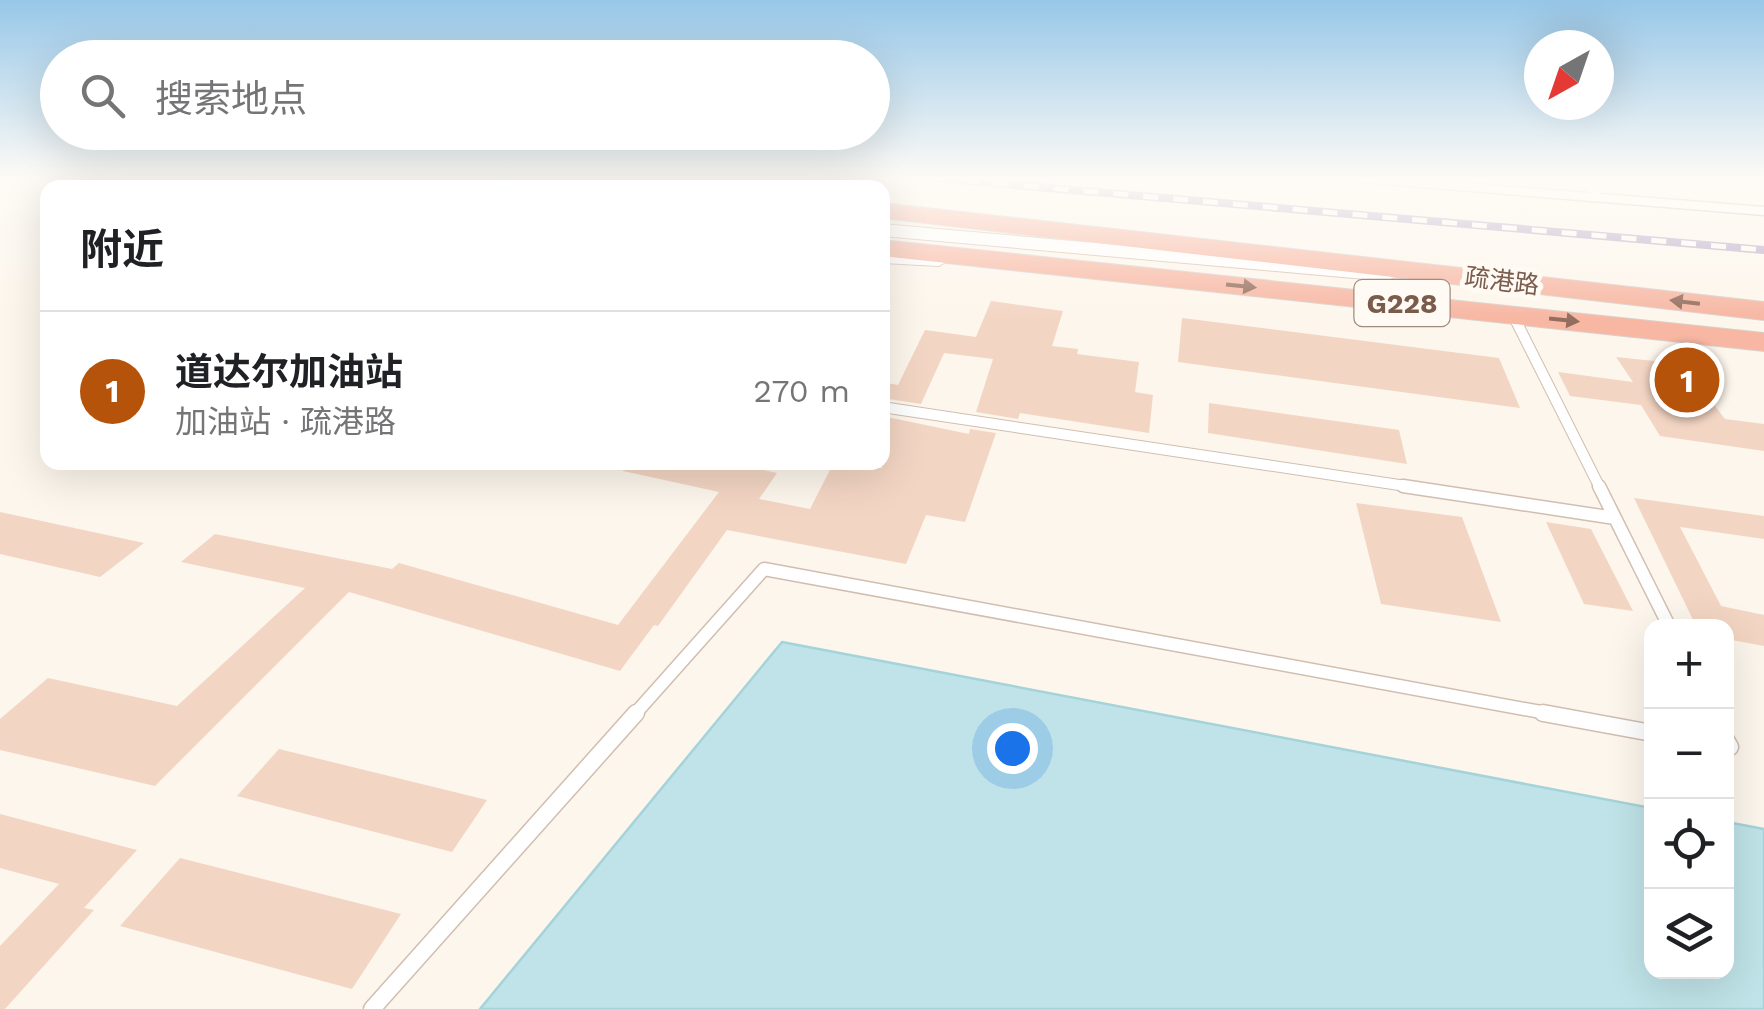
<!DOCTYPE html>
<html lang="zh">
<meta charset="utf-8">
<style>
:root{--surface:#fff;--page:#f6f6f6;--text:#202124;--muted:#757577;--line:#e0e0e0;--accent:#b45309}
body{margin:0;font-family:"Work Sans","Noto Sans SC",sans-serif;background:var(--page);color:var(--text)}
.controls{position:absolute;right:30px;bottom:30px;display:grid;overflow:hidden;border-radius:20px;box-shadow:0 10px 40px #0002}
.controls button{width:90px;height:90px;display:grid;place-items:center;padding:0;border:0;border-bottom:2px solid var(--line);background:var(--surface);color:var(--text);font:50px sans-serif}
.compass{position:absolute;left:1524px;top:30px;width:90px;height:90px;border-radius:50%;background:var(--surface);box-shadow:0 10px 40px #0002;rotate:220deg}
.you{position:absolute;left:1012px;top:748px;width:35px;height:35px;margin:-25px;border:8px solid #fff;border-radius:50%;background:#1a73e8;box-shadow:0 0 0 15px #1a73e833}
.badge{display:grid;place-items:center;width:65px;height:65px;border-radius:50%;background:var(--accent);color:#fff;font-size:32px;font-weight:700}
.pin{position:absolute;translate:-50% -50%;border:5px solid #fff;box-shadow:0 2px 10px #0006}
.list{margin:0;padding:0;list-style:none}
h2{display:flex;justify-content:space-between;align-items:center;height:130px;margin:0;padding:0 40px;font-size:42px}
h2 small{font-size:32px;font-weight:400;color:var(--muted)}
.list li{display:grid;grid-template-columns:65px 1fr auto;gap:30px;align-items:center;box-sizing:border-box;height:160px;padding:0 40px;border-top:2px solid var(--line)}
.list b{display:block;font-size:38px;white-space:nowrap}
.list p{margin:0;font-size:32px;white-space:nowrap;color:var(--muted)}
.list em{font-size:32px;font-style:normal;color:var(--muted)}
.icon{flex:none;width:55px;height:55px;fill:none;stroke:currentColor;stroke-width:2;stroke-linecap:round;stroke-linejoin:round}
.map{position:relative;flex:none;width:1764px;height:1009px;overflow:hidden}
.search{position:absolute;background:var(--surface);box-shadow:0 10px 40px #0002;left:40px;top:40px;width:850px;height:110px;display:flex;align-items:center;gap:25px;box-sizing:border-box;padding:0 35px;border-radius:55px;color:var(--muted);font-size:38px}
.panel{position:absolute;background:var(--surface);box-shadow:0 10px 40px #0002;left:40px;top:180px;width:850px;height:290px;border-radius:20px}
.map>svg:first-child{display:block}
.water{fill:#bfe3e8;stroke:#a5d3da;stroke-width:2.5}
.building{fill:#f3d5c3}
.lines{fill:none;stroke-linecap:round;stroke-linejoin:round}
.lane-far3-casing{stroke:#d1beb0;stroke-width:9}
.lane-far2-casing{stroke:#d1beb0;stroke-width:12}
.lane-far1-casing{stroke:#d1beb0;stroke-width:15}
.lane-casing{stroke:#d1beb0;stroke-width:19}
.street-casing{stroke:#d1beb0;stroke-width:3}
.secondary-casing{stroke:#d6c0b0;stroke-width:2}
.highway-casing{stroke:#dad1cd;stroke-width:2}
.lane-far3{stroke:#fff;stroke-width:8}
.lane-far2{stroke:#fff;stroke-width:10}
.lane-far1{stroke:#fff;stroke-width:12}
.lane{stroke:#fff;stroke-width:16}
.street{fill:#fff;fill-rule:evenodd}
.secondary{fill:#fff;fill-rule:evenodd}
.highway{fill:#f7b7a3;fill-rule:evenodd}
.rail-casing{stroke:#b9a8c9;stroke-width:8}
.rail{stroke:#fffaf3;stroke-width:5;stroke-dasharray:15;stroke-linecap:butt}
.secondary-bridge-casing{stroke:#d6c0b0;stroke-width:21;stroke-linecap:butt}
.secondary-bridge{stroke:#fff;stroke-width:20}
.oneway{fill:#936e5e}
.labels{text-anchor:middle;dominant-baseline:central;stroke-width:10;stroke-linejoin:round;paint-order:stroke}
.far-street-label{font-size:25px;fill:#7a5c4d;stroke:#fffaf3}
.shield{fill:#fffaf3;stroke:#a28b7f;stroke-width:2.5}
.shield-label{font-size:28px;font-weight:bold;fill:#7a5c4d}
</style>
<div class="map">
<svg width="1764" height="1009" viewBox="0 0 1764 1009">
<rect width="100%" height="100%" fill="#fdf6ec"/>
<path class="water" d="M782,642L1651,808L1652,972H1726L1727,822L1764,829V1009H480Z"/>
<path class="building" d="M991,301L1063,311L1052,346L1078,349L1077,354L1139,362L1135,392L1153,395L1149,433L1020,413L1018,419L976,412L993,359L944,353L921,404L882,398V382L898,385L925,330L976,337Z
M1182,318L1499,358L1520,408L1178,362Z
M1616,357L1683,364L1725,419L1764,424V451L1660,436L1641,405L1570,396L1558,372L1633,382Z
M1209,403L1399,430L1407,464L1208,433Z
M882,416L969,434L970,429L996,433L965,522L926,515L906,564L727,530L658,626L654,625L620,671L349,592L155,786L0,750V719L48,678L177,706L305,588L181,562L215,534L392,569L399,563L618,625L719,492L623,471L624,462H725L777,473L759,499L810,509L834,462L882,468Z
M1634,498L1764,516V539L1680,527L1721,606L1764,615V646L1726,639V626H1696Z
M1356,503L1462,517L1501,622L1381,604Z
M0,512L144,543L100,577L0,554Z
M1546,522L1591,529L1633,611L1584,604Z
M279,749L487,800L452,852L237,796Z
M0,814L137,850L84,908L94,910L5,1009H0V946L59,884L0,868Z
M180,858L401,914L352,989L120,926Z"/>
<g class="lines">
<g class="lane-far3-casing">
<path id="lane-far3" d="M1582,178L1599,197"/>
</g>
<g class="lane-far2-casing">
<path id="lane-far2" d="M1513,315L1600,488
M882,407L1419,488"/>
</g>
<g class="lane-far1-casing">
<path id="lane-far1" d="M1403,486L1615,518
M1599,486L1669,626
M634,715L764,569L1557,715"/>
</g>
<g class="lane-casing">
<path id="lane" d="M1543,713L1652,733
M1726,740L1730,747
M372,1009L636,713"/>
</g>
<g class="street-casing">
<path id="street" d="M1352,178H1402L1764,207V215L1359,182Z"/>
</g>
<g class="secondary-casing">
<path id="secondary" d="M101,178C128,178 185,173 207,188C181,188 118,193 101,178Z
M331,178C360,178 423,172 446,188C419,188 349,193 331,178Z
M882,224L1387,269L1398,275L1387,281L882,236Z
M882,251L939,254L949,260L939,266L882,263Z"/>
</g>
<g class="highway-casing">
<path id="highway" d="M202,178C229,178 302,171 321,188H237L205,183Z
M549,178C577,178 652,170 672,188H585L552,183Z
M882,203L1764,302V320L882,218Z
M882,240L1764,333V351L882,256Z"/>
</g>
<use href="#lane-far3" class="lane-far3"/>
<use href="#lane-far2" class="lane-far2"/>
<use href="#lane-far1" class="lane-far1"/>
<use href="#lane" class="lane"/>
<use href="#street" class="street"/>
<use href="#secondary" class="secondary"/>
<use href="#highway" class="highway"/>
<g class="rail-casing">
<path id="rail" d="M934,178L1764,250"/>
</g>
<use href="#rail" class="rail"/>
<g class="secondary-bridge-casing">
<path id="secondary-bridge" d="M571,188L584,178
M611,188L623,178"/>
</g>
<use href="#secondary-bridge" class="secondary-bridge"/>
</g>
<defs><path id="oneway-solid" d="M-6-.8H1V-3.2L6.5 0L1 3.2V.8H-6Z" transform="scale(2.5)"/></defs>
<g class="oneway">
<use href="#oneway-solid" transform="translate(1241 286) rotate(6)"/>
<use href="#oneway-solid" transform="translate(1685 302) rotate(-173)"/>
<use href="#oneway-solid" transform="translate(1564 320) rotate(6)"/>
</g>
<linearGradient id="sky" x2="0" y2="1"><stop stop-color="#97c7e8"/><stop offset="0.56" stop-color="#fefbf6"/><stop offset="1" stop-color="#fefbf6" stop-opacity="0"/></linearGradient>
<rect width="1764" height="319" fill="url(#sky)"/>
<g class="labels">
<g class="far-street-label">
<text transform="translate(1502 281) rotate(7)">疏港路</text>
</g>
<rect class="shield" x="1354.5" y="280" width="95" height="46" rx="8"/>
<g class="shield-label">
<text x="1402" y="303">G228</text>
</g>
</g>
</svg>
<div class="controls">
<button>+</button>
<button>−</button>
<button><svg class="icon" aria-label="locate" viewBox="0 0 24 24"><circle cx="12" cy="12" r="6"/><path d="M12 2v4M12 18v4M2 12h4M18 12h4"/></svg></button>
<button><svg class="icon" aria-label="layers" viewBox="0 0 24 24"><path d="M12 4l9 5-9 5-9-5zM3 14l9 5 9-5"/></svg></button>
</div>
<svg class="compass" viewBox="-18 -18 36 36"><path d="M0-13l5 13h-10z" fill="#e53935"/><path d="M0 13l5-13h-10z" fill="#757577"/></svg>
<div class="you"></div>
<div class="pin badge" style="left:1687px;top:380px">1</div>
<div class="search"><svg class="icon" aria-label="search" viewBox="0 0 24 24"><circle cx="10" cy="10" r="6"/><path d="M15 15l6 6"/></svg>搜索地点</div>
<section class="panel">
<h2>附近<small></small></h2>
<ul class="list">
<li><span class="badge">1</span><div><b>道达尔加油站</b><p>加油站 · 疏港路</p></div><em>270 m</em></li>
</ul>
</section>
</div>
